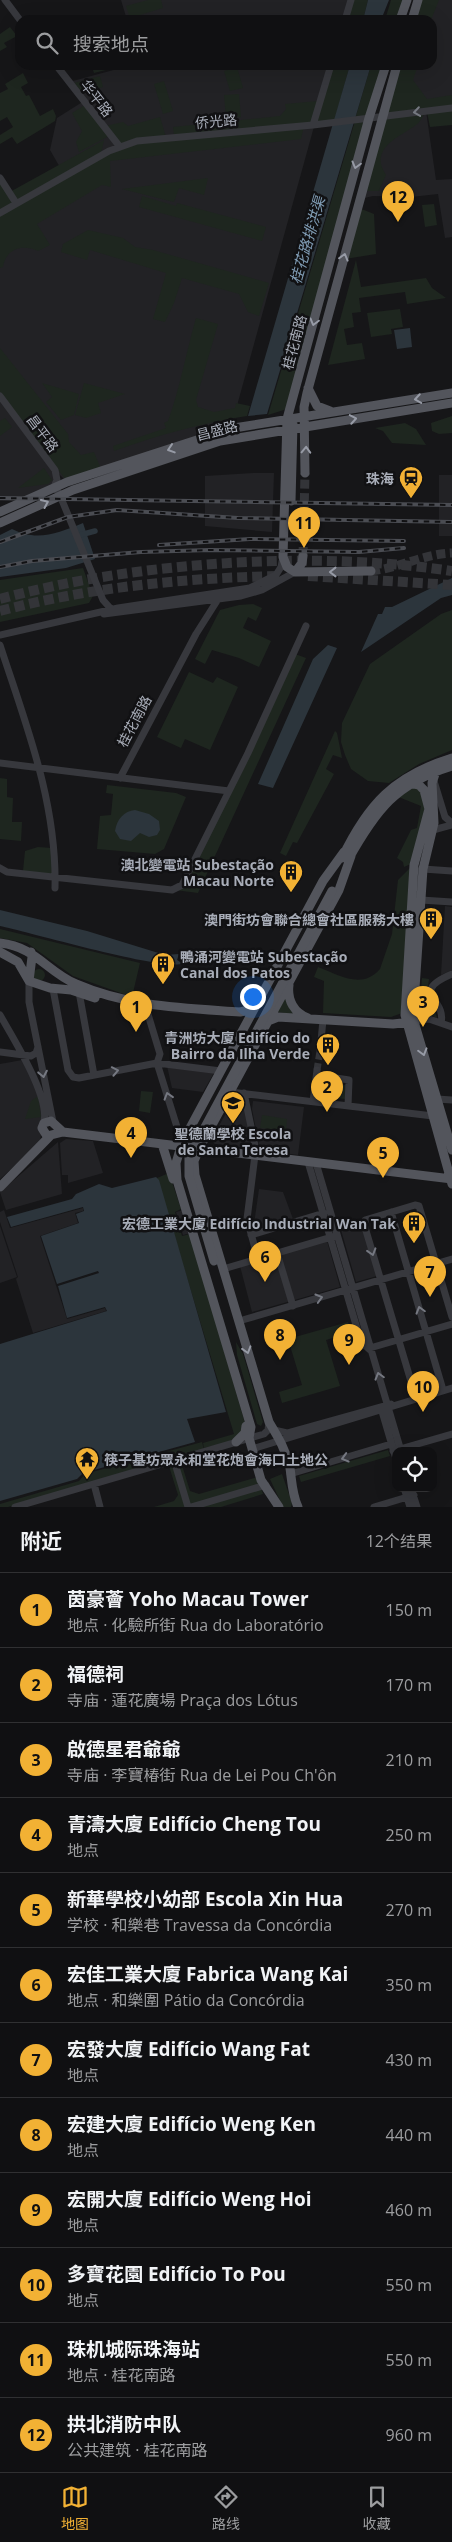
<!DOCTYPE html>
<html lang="zh">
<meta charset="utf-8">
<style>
:root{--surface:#101012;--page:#19191b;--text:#f1f3f6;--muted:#9c9d9f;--line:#303032;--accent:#f2b134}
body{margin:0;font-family:"Open Sans","Noto Sans SC",sans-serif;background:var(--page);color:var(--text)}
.controls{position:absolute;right:15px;bottom:15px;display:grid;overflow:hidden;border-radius:10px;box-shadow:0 5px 20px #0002}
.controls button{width:45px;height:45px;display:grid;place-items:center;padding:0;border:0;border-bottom:1px solid var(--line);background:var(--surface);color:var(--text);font:25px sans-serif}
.you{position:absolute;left:252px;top:996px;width:18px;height:18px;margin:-12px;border:4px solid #fff;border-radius:50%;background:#1a73e8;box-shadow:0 0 0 8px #1a73e833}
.badge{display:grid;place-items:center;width:32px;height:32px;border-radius:50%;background:var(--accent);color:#111;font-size:16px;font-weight:700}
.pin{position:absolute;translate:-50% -41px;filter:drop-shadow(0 1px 2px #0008)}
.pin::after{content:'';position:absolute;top:26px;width:18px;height:15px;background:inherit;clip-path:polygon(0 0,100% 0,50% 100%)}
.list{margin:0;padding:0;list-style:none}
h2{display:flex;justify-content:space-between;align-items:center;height:65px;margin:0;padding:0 20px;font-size:21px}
h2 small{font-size:16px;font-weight:400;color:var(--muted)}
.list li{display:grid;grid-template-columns:32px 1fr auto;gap:15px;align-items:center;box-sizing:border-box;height:75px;padding:0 20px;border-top:1px solid var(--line)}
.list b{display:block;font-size:19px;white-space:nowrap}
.list p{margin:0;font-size:16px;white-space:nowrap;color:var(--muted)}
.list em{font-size:16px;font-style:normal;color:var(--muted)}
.icon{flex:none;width:28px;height:28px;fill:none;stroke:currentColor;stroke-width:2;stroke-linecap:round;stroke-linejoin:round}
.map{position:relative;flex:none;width:452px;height:1507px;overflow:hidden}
.search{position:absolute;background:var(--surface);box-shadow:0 5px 20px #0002;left:15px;right:15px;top:15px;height:55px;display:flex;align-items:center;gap:12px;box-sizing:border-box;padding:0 18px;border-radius:15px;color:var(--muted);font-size:19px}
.sheet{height:965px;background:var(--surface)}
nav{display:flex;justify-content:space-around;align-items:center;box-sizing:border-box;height:70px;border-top:1px solid var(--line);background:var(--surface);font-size:14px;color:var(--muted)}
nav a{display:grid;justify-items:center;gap:2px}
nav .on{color:var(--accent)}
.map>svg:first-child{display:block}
.built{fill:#222225}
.green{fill:#1e261f}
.water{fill:#2c353c}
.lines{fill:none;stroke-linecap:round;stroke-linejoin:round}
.canal{stroke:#2c353c;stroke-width:5.5}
.minor-tunnel{stroke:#333438;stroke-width:7;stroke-dasharray:7 3.5;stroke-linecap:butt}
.major-tunnel{stroke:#333438;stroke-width:9;stroke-dasharray:9 4.5;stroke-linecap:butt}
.highway-tunnel{stroke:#333438;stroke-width:10;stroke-dasharray:10 5;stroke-linecap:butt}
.minor{stroke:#37383d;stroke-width:7}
.major{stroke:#53555c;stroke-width:9}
.rail-casing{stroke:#4a4c52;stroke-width:4}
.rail{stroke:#111113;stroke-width:2;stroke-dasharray:5.5;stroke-linecap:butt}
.major-bridge{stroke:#53555c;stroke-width:9}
.oneway{stroke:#757881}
.oneway2{stroke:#979ba6}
.labels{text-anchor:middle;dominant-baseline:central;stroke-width:5;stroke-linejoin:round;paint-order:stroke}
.street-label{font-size:14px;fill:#a8adb8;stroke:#111113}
.poi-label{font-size:14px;font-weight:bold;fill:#a8adb8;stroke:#111113;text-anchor:end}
.water-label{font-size:15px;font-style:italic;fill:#7f9bb3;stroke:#111113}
</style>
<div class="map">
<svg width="452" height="1507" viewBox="0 0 452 1507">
<rect width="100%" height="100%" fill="#161618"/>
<path class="built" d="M121,0H351L345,20H127Z
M418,0H452V108L426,111L436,180L452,179V237L445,238L438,194L411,197L373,196L360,199L398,65H432V20H412Z
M132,65H331L238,402L234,428L67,482L55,470L54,487L23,501H0V213L65,176L50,150L57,118L84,101L69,82Z
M253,473H274L272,532L205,526V476Z
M439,475H452V536H439Z
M445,906L452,907V970L441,975Z
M28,1059L43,1116L40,1143L0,1179V1064Z
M167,1066L215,1071L203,1092L172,1088Z
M234,1099L245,1101L252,1149L215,1144L211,1140Z
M253,1101L304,1107L298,1155L260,1150L252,1109Z
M66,1139L93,1141L103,1173L68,1183V1175H62L60,1143Z
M58,1142L62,1194L6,1210L0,1192Z
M259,1189L283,1192L293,1219L261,1228L254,1224Z
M83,1208V1211L75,1213L78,1223L40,1236L67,1319L105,1308L106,1311L33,1333L16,1279L18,1277L0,1222V1212L4,1210L10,1228Z
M184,1210L191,1233L183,1235L176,1212Z
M362,1224L377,1276L356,1282L341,1230Z
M0,1226L17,1277L0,1283Z
M327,1241L340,1287L252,1312L240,1266Z"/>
<path class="green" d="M148,0H161L163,8L130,18L126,6Z
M352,0H368L363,20H346Z
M391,0H406L400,20H385Z
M419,0H439L431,20H413Z
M10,27L17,36L4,43L7,47L0,51V34Z
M91,65H126L94,73Z
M332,65H350L334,122L314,124Z
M371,65H385L368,118L355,119Z
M399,65H418L413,80L427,99L452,95V107L383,116Z
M237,67L243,88L230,91L224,71Z
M23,73L28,83L21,87L26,96L29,95L40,116L53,109L56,116L55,121L17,144L12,137L0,144V135L13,127L7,117L0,121V93L8,89L5,84Z
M100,76L103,87L82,93L74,83Z
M164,81L173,111L163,114L154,84Z
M239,94L241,117L226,118L224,95Z
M318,101L312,124L174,136L173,127L280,116L286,109L285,104Z
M85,105L109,136L79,152L76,142L82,131L72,113Z
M452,109V125L430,127L427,112Z
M425,112C423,117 420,122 416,125C400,137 368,148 386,175L379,191H364L382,118Z
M160,117L166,137L120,145L106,126L123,122L128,126Z
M368,119L290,408L268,415L355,121Z
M304,126L301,139L110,161L111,187L102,185L37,224L50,245L38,251C23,244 6,248 3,267L0,268V213L109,152L136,142Z
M104,140L101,154L0,211V182L8,193Z
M208,178L204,195L179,188L174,202L122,189Z
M142,196L176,206L177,203L266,227L262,241L139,207Z
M434,204L437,225L425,227L422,205Z
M359,208L374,214L376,254L345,259Z
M88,230L123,238L135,247L153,250L269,283L259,316L248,312L239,294L182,278L174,303L165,322L153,319L166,273L90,250L87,260L61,252L63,244Z
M356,260L361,287L426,278L432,288L446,298L407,304L405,292L359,298L361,312L352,313L354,327L344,329L347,345L362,343L365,359L328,365Z
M400,309L403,327L391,329L392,334L371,337L367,313Z
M196,318L218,324L196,400L198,407L214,412L235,408L236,403L250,406L247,416C202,423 158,435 114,451L113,446L166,428L164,423L168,421C180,388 186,353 196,318Z
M0,348L68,434L69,442L81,455L94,452L101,469L66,480L0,393Z
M42,383L79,394L74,415L61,420L46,402L52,397Z
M84,383L125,394L98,403L101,413L86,418L75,415Z
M452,416V433L439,434L432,431L431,423Z
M5,418L12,427L0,436V421Z
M405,423L416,429L426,445L392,443L383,431L375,428Z
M44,468L52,480L48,484L18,488Z
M83,568L93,596L89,603L0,622V580Z
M253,604L262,608L256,621L248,617L243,628L271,641L259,667L239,658L212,650L205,664L195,659L220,610L239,605Z
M452,610V750L419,764L389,783L368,781L351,769L345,755L341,742L342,723L370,664L441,614Z
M295,654L306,658L198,893L175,890L184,886Z
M189,672L213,683L217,677L238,687L210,750L185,739L181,748L157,737Z
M335,731L337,733L342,758L333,755L326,769L334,774L297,843L293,842L286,856L280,853Z
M0,778L7,779V797L13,798L12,822H22L21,841L0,839Z
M107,785L176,793L186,797L164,849L155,854L97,849L100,816L111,815L113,794L106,793Z
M418,787L427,803L413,863L404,867L403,862L397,858L411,830L417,828L421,806L396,796L405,788Z
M38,847L52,848L53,875L23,871L25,851Z
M411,867L402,1013L391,1017L323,1013L324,981L314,977L318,967C339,975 362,990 380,969L392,934L398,880Z
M0,929L140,963L132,997L73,976L27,943L0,938Z
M33 975a6 6 0 1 1 12 0a6 6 0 1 1-12 0Z
M422,978L429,979L428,987L437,1018L419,1010Z
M285,996L293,1014L276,1012Z
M326,1083L346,1085V1099L323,1097Z
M141,1091L153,1092L150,1113L139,1111Z
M38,1096L41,1117L25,1119L31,1101Z
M262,1115L287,1119L286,1131L260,1128Z
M169,1173L181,1209L175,1212L182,1236L190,1234L245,1423C242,1442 220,1444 204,1448L203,1443L234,1434L157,1178Z
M348,1322L352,1332L326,1340L340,1386L282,1403L279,1392L302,1385L288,1339Z
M236,1342L243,1354L263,1422L261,1426L257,1424L237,1355Z
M202,1442L204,1450L8,1507H0V1504L79,1481L85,1474Z
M388,1450L390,1456L301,1482L299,1476Z
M181,1462L190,1491L199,1494L258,1477L263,1494L221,1507H154L174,1501L178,1495L169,1466Z
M282,1474L292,1503L291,1507H283L270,1479Z"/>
<path class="water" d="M368,0H389L381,20H363Z
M350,65H371L267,414L248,416Z
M410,328L412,347L397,349L394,330Z
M83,523L95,559L66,568L0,577V535L12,529C37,542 58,533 83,523Z
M452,578V595L441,598L361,652L378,614H382L385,607H392Z
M328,645L337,648L273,788L258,784L313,659Z
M135,810L149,814L159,821L160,830L157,835L149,837L140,833L131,841L120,839L115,831C117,819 124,811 135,810Z
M0,910L87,931L165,955L179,954L177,960L183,963C169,973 26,931 0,926Z
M156,1177L159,1180L226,1412L187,1419L195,1442L83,1473L77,1479L0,1501V1344L107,1311L105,1307L67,1318L58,1286L99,1273L98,1271L57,1284L41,1236L79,1223L76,1214L84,1211L83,1207L11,1227L7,1217L72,1199L76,1194L99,1184L112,1188Z"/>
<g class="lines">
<path class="canal" d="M80,535L95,531"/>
<path class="minor-tunnel" d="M317,1070L320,1051"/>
<path class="major-tunnel" d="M303,556L305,473
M371,571C399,568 424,554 452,553"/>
<path class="highway-tunnel" d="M308,576L452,585
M0,599C136,562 312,550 452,571
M0,611C91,587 185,578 279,576"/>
<path class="minor" d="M5,0L20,20
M345,20L351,0
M56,65L120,147
M313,125L331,65
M0,178L16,203
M0,213L109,151L137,141L313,125L452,108
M0,396L55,470L57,480L54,487L59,493L103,600L111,609
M104,614L241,596L262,590L295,572
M0,635L118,608L250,588L276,575L281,567L283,557
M0,645C26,725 57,802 55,888
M0,763L229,791
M120,778L196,634L222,593
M434,781L445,817L452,823
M433,830L452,825
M0,868L7,872L172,890L182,885L248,753L306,626
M423,869L452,871
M421,900L452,902
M29,981V1002L53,1122
M53,989L68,1070L73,1077L79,1078L157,1063L221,1071
M79,992L94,1075
M147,1011L160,1054L157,1063L182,1143
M0,1015C13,1038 53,1101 43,1125
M414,1021L429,1019L452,1027
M441,1023C447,998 408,993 452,974
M320,1051L323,1020
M0,1052L31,1056L36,1053L38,1047
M317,1075L349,1080L348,1106
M230,1092L433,1116
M244,1093L257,1155
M437,1099L452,1100
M313,1102L317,1070
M255,1155L247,1219L258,1259
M308,1162L361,1342L370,1350
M316,1163L401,1451
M391,1212L443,1390
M251,1235L324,1213
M277,1253L293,1306
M223,1269L335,1236
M239,1321L452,1259
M370,1348L452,1324
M416,1398L364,1224L365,1220L415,1205L419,1206L452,1317
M381,1408L396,1459
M274,1430L287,1433L391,1404
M252,1449L452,1388
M393,1451L452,1434
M174,1460L188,1507
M290,1474L391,1444
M94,1484L100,1507
M404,1488L410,1507
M411,1488L417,1507
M15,1507L264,1434L268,1430L269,1422
M191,1507L266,1485
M374,1507L414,1495"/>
<path class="major" d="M400,20L407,0
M412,20L418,0
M308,388L317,406L330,411
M305,473L304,407L307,393L397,65
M291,501L293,424
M0,512L67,482L234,428L452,393
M0,523L73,490L220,441L452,403
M371,571L295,572L287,567L283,557L287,419L369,118L386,65
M295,572L302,563L303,556
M436,771L432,783L434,823L423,869L413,1018L452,1150
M410,783L419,785L424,790L429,809L414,865L405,1015L452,1184
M342,858C368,804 394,776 452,758
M348,860C376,810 396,783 452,766
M0,943C36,947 46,971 76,984C129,1007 183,1008 240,1012L249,1010L255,1006
M0,952L18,962L29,981
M29,981L50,988L71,990L95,998
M29,981L32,957L31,952
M289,985C287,1000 294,1013 308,1018
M268,1021L278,1017L393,1024L411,1022
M63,1132L51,1121L44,1123L42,1128L47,1136L63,1132L452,1179
M162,1144L173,1179
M0,1187L50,1136
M236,1442L245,1433L246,1426
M279,1507L261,1480L249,1438L251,1427L177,1180L176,1163L182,1143L323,881L344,852
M298,1507C292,1494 292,1482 290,1468C286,1450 278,1437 269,1422L195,1175L194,1161L200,1147L339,890L351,856"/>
<g class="rail-casing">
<path id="rail" d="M0,498L452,505
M0,542L68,517L117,510L238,518L452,522
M159,545L250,539L404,541
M0,567L32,561L141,552L210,550L359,552L404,548"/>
</g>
<use href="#rail" class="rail"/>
<path class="major-bridge" d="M214,1261L189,1176V1157L332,891"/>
</g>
<defs><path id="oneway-chevron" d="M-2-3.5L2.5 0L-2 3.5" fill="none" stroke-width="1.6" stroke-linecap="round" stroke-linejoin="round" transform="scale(1.25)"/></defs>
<g class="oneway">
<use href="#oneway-chevron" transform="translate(417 112) rotate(172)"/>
<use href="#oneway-chevron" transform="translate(115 1071) rotate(-11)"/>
<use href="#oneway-chevron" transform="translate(43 1074) rotate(79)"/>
<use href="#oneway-chevron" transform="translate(168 1096) rotate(-107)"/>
<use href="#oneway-chevron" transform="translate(372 1252) rotate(73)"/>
<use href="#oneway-chevron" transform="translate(319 1298) rotate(-16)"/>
<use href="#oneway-chevron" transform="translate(420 1310) rotate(-106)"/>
<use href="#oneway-chevron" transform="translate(379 1376) rotate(-106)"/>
<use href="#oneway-chevron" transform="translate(345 1458) rotate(164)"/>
</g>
<g class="oneway2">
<use href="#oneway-chevron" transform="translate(356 165) rotate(105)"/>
<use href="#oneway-chevron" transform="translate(344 257) rotate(-75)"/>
<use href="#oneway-chevron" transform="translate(314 322) rotate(105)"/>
<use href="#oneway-chevron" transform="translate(418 399) rotate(171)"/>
<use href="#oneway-chevron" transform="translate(353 419) rotate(-10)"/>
<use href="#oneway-chevron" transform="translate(171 449) rotate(162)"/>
<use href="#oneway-chevron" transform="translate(306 450) rotate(-88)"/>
<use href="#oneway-chevron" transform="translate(45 503) rotate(-24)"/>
<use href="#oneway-chevron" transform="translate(333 572) rotate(-180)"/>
<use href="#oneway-chevron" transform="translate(423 1052) rotate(74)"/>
<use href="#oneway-chevron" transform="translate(247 1350) rotate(73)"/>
</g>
<defs>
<g id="station-pin" transform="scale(1.25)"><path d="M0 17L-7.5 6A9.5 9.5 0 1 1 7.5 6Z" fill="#f2b134" stroke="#111113"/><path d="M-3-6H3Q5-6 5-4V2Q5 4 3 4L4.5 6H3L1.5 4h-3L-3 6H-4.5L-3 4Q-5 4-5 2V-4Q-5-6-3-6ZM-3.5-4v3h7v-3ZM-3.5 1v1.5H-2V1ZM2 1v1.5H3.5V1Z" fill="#111"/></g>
<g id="building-pin" transform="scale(1.25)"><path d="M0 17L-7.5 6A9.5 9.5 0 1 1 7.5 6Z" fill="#f2b134" stroke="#111113"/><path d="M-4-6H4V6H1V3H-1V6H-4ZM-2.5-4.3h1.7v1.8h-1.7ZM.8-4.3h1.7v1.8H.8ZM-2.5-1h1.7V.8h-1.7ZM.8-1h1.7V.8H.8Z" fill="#111"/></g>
<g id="school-pin" transform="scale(1.25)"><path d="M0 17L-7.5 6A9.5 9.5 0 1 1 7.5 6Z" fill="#f2b134" stroke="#111113"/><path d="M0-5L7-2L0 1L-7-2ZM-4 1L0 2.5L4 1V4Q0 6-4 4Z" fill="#111"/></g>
<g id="temple-pin" transform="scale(1.25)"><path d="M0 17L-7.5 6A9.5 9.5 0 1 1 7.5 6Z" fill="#f2b134" stroke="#111113"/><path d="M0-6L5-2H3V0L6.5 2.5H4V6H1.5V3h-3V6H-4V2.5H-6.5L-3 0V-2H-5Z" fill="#111"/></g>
</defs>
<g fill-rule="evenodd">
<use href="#station-pin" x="411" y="478"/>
<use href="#building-pin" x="291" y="872"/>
<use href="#building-pin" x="431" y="919"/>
<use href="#building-pin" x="163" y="964"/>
<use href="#building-pin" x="328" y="1045"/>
<use href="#school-pin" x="233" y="1103"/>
<use href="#building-pin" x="414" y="1223"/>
<use href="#temple-pin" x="87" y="1459"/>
</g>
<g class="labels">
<g class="street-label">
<text transform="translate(97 98) rotate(52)">华平路</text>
<text transform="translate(216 121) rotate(-5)">侨光路</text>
<text transform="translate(294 342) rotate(-75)">桂花南路</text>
<text transform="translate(217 430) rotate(-14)">昌盛路</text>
<text transform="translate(43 433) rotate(53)">昌平路</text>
<text transform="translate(134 721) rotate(-62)">桂花南路</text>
</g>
<g class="poi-label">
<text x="394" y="478">珠海</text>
<text x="274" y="864">澳北變電站 Subestação<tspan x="274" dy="16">Macau Norte</tspan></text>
<text x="414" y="919">澳門街坊會聯合總會社區服務大樓</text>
<text x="180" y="956" text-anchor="start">鴨涌河變電站 Subestação<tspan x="180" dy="16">Canal dos Patos</tspan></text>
<text x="310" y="1037">青洲坊大廈 Edifício do<tspan x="310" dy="16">Bairro da Ilha Verde</tspan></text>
<text x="233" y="1133" text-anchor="middle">聖德蘭學校 Escola<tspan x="233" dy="16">de Santa Teresa</tspan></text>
<text x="396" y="1223">宏德工業大廈 Edifício Industrial Wan Tak</text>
<text x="104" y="1459" text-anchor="start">筷子基坊眾永和堂花炮會海口土地公</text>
</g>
<g class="water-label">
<text transform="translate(307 240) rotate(-74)">桂花路排洪渠</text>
</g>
</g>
</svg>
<div class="controls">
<button><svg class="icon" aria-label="locate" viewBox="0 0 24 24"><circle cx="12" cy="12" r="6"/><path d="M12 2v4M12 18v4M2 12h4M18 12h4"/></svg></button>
</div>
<div class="you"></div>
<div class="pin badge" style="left:136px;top:1032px">1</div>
<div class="pin badge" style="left:327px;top:1112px">2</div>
<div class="pin badge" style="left:423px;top:1027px">3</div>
<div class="pin badge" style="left:131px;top:1158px">4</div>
<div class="pin badge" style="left:383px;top:1178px">5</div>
<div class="pin badge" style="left:265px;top:1282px">6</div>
<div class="pin badge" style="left:430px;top:1297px">7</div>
<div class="pin badge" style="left:280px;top:1360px">8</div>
<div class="pin badge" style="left:349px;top:1365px">9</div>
<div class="pin badge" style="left:423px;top:1412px">10</div>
<div class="pin badge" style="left:304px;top:548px">11</div>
<div class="pin badge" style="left:398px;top:222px">12</div>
<div class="search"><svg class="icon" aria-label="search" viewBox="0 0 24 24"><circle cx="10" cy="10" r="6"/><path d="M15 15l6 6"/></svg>搜索地点</div>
</div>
<section class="sheet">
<h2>附近<small>12个结果</small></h2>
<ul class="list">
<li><span class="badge">1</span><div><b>茵豪薈 Yoho Macau Tower</b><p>地点 · 化驗所街 Rua do Laboratório</p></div><em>150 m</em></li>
<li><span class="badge">2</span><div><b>福德祠</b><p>寺庙 · 蓮花廣場 Praça dos Lótus</p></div><em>170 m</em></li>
<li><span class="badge">3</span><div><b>啟德星君爺爺</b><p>寺庙 · 李寶椿街 Rua de Lei Pou Ch'ôn</p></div><em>210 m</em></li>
<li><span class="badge">4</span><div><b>青濤大廈 Edifício Cheng Tou</b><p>地点</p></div><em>250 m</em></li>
<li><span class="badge">5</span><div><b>新華學校小幼部 Escola Xin Hua</b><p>学校 · 和樂巷 Travessa da Concórdia</p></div><em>270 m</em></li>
<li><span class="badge">6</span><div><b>宏佳工業大廈 Fabrica Wang Kai</b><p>地点 · 和樂圍 Pátio da Concórdia</p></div><em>350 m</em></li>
<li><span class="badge">7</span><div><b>宏發大廈 Edifício Wang Fat</b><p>地点</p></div><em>430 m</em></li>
<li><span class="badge">8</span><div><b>宏建大廈 Edifício Weng Ken</b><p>地点</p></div><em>440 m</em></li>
<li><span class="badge">9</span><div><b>宏開大廈 Edifício Weng Hoi</b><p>地点</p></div><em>460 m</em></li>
<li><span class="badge">10</span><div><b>多寶花園 Edifício To Pou</b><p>地点</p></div><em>550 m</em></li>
<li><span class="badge">11</span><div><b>珠机城际珠海站</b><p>地点 · 桂花南路</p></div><em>550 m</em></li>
<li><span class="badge">12</span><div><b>拱北消防中队</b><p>公共建筑 · 桂花南路</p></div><em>960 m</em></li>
</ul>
</section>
<nav>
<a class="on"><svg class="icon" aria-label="map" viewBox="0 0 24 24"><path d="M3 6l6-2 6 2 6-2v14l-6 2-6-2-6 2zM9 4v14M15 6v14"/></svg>地图</a>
<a><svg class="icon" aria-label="directions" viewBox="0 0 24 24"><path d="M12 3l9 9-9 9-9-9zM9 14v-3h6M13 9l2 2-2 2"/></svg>路线</a>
<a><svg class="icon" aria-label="saved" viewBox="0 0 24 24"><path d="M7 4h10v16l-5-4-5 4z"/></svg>收藏</a>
</nav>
